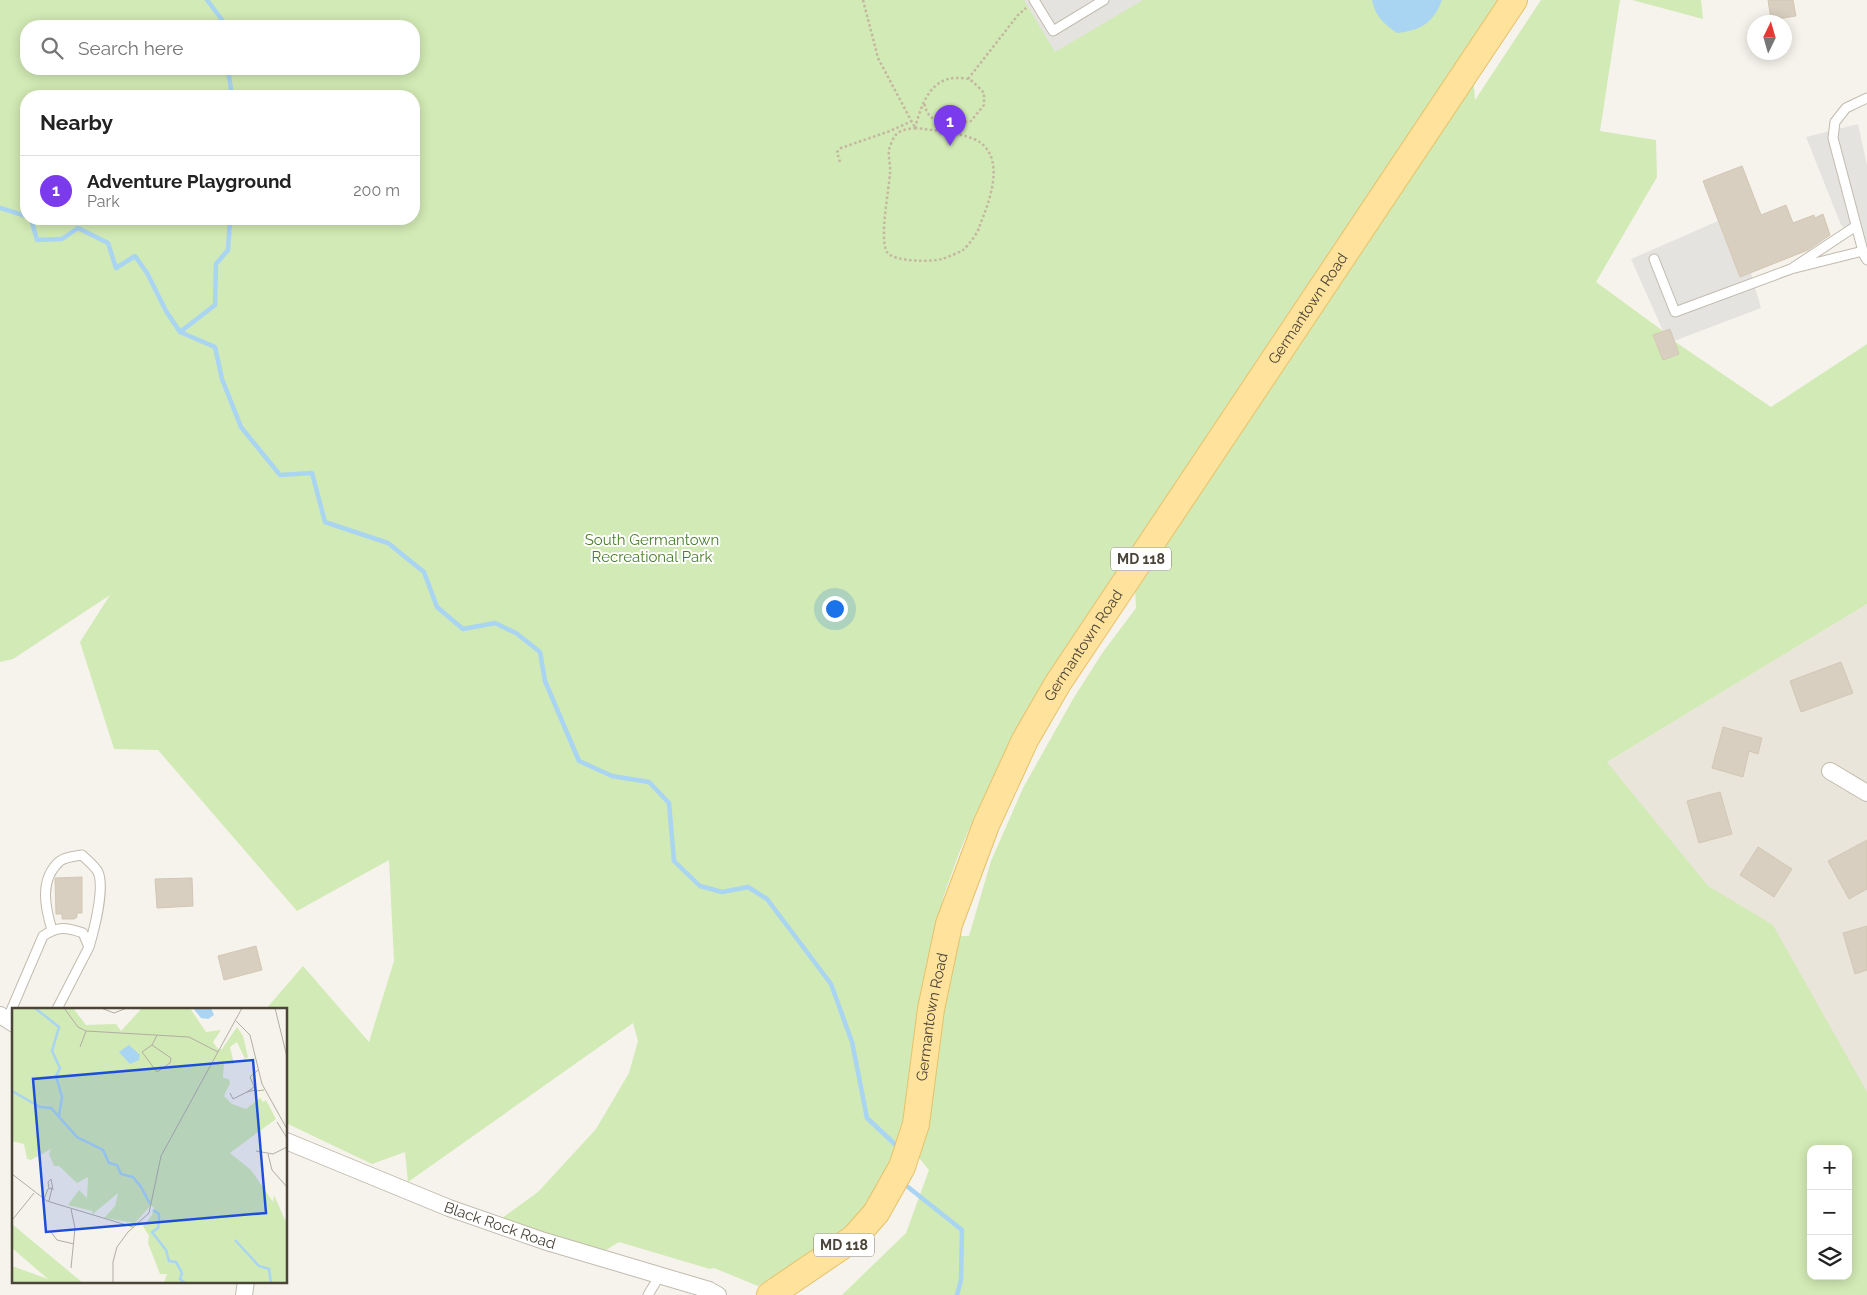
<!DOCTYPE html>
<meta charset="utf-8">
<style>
:root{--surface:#fff;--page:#f6f6f6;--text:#222;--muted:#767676;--line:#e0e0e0;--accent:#7c3aed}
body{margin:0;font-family:Raleway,sans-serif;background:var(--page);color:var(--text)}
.controls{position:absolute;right:15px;bottom:15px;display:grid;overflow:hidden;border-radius:10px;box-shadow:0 2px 12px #0003}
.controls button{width:45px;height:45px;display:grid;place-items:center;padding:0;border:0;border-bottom:1px solid var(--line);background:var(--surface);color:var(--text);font:25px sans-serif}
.compass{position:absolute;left:1747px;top:15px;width:45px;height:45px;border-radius:50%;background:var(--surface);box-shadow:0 2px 12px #0003;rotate:5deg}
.you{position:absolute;left:834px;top:608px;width:18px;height:18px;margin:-12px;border:4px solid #fff;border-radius:50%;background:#1a73e8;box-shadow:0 0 0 8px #1a73e833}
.badge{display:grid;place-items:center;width:32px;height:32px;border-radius:50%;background:var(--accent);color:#fff;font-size:16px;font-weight:700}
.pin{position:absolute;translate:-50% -41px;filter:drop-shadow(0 1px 2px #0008)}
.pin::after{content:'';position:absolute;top:26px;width:18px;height:15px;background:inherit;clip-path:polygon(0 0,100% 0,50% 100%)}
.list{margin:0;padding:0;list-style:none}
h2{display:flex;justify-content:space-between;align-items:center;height:65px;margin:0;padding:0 20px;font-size:21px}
h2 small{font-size:16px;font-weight:400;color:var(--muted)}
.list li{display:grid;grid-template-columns:32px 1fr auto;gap:15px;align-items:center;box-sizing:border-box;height:70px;padding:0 20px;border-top:1px solid var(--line)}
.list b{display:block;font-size:19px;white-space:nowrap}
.list p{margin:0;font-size:16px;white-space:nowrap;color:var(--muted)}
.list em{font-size:16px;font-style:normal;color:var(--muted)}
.icon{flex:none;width:28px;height:28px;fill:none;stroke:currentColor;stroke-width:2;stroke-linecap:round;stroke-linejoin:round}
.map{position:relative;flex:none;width:1867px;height:1295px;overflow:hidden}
.search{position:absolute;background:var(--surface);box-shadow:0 2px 12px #0003;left:20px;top:20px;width:400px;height:55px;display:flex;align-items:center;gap:12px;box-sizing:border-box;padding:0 18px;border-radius:20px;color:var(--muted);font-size:19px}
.panel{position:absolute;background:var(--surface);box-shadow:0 2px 12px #0003;left:20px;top:90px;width:400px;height:135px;border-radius:20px}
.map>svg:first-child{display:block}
.residential{fill:#eae5da}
.green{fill:#d2eab5;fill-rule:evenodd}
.parking{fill:#e5e3e0}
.water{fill:#a9d4f2}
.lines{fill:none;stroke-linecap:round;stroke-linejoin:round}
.stream{stroke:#a9d4f2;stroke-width:4.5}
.building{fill:#d8cfc1;stroke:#d3c7b4}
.service-casing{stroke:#c2bbae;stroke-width:11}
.minor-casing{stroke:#c2bbae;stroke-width:18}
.primary-casing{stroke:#e6c16a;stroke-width:28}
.path{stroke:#c4b79f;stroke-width:2.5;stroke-dasharray:2.5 2.5;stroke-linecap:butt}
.service{stroke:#fff;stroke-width:9}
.minor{stroke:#fff;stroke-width:16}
.primary{stroke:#ffe39c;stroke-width:26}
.labels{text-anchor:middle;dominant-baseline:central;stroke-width:4;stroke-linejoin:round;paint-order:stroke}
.shield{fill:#fff;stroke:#817c74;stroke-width:1}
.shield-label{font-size:14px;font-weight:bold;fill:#4b4439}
.street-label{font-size:15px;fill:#4b4439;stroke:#fff}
.park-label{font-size:15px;fill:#4a7f2a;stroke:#fff}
.inset-river{fill:none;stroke:#a9d4f2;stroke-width:2.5}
.inset-road{fill:none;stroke:#b2ada4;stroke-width:1}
.view{fill:#1d4ed8;fill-opacity:0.15;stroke:#1d4ed8;stroke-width:2.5}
.inset-edge{fill:none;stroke:#4b4439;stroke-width:2.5}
</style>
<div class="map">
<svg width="1867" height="1295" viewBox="0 0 1867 1295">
<rect width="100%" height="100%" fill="#f6f3ec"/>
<path class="residential" d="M1867,604V1171L1607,762Z"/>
<path class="green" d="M0,0H1505L1473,74L1475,100L1541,0H1620L1600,131L1656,140L1657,177L1596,282L1663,331L1653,335L1663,360L1679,354L1674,341L1771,407L1867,344V604L1607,762L1708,886L1773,925L1867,1092V1295H842L906,1233L929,1170L903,1139C891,1161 880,1186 865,1206C838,1242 795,1262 758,1286L714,1268L710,1269L619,1242L598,1255L498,1221L538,1192L596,1129L629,1073L638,1041L633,1023L408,1182L405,1152L372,1164L286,1123V1009H266L303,966L369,1042L394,961L389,860L297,911L158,750L114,749L80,642L110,595L13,659L0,662ZM26,26H414V69H26ZM26,96H414V219H26ZM1133,553L1136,608L1103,652L1073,699L1023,788L991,861L969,936H937C937,911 946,890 954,867C965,835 980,806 994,776C1033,697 1079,623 1133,553ZM1811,1149H1848V1276H1811Z
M1632,0H1701L1703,19Z"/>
<path class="parking" d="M1024,0H1143L1055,52Z
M1858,124L1867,165V248L1841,225L1806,137Z
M1718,221L1740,277L1751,273L1761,308L1674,341L1670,329L1663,331L1631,259Z"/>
<path class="water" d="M1372,0H1442C1433,23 1422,30 1397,33C1383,23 1376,17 1372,0Z"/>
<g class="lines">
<path class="stream" d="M207,0L223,21L224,26
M228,69L232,96
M0,208L26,216
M31,219L37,240L62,239L78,228L108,243L116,268L135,256L147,273L166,311L180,332L215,347L222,379L241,427L280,475L312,473L325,522L388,543L424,572L437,607L463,629L495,623L516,633L540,652L545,681L579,761L612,776L649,782L669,803L674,861L700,886L722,892L748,887L767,899L831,984L852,1042L867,1118L899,1148
M180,332L215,305L216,264L228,250L230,219
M908,1187L962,1230L961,1280L957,1295"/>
</g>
<path class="building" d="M1768,0H1793L1796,16L1771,20Z
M1742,166L1761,215L1786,205L1793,223L1814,215L1815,218L1823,214L1830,235L1808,250L1740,277L1703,181Z
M1670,329L1679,354L1663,360L1653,335Z
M1841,662L1853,693L1801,712L1790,681Z
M1723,727L1762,738L1758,754L1749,751L1743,777L1712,768Z
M1720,792L1732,834L1699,843L1687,801Z
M1867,840V889L1849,899L1828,861Z
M1758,847L1792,869L1774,897L1740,875Z
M82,877V913H77V917L74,919H62V914H56L55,878Z
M192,878L193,906L157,908L155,879Z
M1867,926V970L1855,974L1843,933Z
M256,946L262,970L224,980L218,956Z"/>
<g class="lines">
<g class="service-casing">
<path id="service" d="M1034,0L1053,31L1104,0
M1867,98L1846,108L1835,122L1833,138L1864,255L1867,260
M1856,226L1791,269L1863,251
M1654,259L1675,312L1791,269
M52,930C45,907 39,879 60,861C65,857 76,856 82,855C87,860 95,866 98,872C105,888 94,930 89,947
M7,1020L43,936C58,926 66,927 83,933L89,947L57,1009
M648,1295L660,1275"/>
</g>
<g class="minor-casing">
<g id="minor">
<path d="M1830,771L1867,793"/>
<path d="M0,1015L14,1024"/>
<path id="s1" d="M286,1141L449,1208L544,1241L709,1290L718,1295"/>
<path d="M244,1295L246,1281"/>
</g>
</g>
<g class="primary-casing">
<g id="primary">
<path id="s2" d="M770,1295L854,1238L876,1213L902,1167L916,1124L931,1009L949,924L986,825L1025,740L1058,683L1514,0"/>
</g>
</g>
<path class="path" d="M863,0L878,58L914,126
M968,79L1018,15L1026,8
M915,128C932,130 968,133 981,143C1005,162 989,202 980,225C978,233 969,245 963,250C958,253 948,257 942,259C932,262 893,262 887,252C879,239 889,190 890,173C891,166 888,158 889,150C890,146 892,140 895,136C899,130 908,129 915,128Z
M915,128C921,106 930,77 958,78C961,78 966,78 969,79C974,82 980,89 984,93V105L971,121C951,123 928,128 924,102
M840,162L837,152L841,148L890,131L912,121"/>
<use href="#service" class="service"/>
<use href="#minor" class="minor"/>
<use href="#primary" class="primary"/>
</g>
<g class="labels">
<g class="shield">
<rect x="1111" y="547.5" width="60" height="23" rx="4"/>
<rect x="814" y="1233.5" width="60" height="23" rx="4"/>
</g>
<g class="shield-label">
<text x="1141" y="559">MD 118</text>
<text x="844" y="1245">MD 118</text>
</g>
<g class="street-label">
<text stroke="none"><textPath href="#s2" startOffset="1151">Germantown Road</textPath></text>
<text stroke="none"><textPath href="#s2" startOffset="746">Germantown Road</textPath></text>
<text stroke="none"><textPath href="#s2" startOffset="341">Germantown Road</textPath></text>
<text stroke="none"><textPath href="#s1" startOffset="230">Black Rock Road</textPath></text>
</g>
<g class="park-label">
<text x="652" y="540">South Germantown<tspan x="652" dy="17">Recreational Park</tspan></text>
</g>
</g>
<g transform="translate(12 1008)">
<rect width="275" height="275" fill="#f6f3ec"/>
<path d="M0,0H61L74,17L104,16L109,23L130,0H178L194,24L209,22L201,34L206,41H210L225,19L231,28L236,49L233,51L225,34L218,39L222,56L212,55L211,70L217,71L218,75L212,88L220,96L234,101L248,90L251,94L254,92L264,111L218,145L239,162L261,194L262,187L273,212L275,209V275H152L155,266H148L136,235L137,228L131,218L140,207L142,200L139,197L123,215L92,210L103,198L106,185L81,206L80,203L56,197L67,182L75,190L76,169L65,175L47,158H42L37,146L39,141L19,152L15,151L12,136L0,133ZM0,216L71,275H0V258L36,271L0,240Z" fill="#d2eab5"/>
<path d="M181,0H199L202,7L196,11L189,10ZM117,37L128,47L127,52L118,56L107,44Z" fill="#a9d4f2"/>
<path class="inset-river" d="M23,0L47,19L40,43L48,60L44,68L50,89L47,108M0,83L28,99L39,100L65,129L91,142L97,155L105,157L109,166L121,169L129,179L138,196M141,202L147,206V212L146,220L140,224L154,242L157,253L164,254L170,265L168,271L173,275M223,232L247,258L257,261L259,275"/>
<path class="inset-road" d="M52,0L66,19L74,23L177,29L206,44M89,0L102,5L115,0M263,0L275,49M224,13L238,27L250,76L275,121M140,37L159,50L158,55L145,64L130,44L140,37L145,27M68,39L74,23M246,62L238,69L244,83L252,82M242,79L235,84L243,82M218,85L221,91L235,84M265,114L275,130M244,143L261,146L275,139M256,146L260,162L275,179M0,166L35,193L121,219M37,180L36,174L39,171L41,182M32,191L36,181L40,180L37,193M1,211L22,185M39,224L45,232L62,236M59,260L63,220L59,201M101,275V254L105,239L116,224L137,205L149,148L230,0"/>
<path class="view" d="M241,52L254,205L34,224L21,71Z"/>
<rect width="275" height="275" class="inset-edge"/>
</g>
</svg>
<div class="controls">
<button>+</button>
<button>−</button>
<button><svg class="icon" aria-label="layers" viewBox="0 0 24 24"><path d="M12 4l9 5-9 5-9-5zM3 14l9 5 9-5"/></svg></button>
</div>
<svg class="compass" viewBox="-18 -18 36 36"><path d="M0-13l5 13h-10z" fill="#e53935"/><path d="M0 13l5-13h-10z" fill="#767676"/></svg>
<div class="you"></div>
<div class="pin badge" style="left:950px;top:146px">1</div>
<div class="search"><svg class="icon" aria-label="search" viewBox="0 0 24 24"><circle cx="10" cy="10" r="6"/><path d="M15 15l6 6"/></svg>Search here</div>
<section class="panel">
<h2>Nearby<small></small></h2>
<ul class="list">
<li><span class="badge">1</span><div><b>Adventure Playground</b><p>Park</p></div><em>200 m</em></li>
</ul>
</section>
</div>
